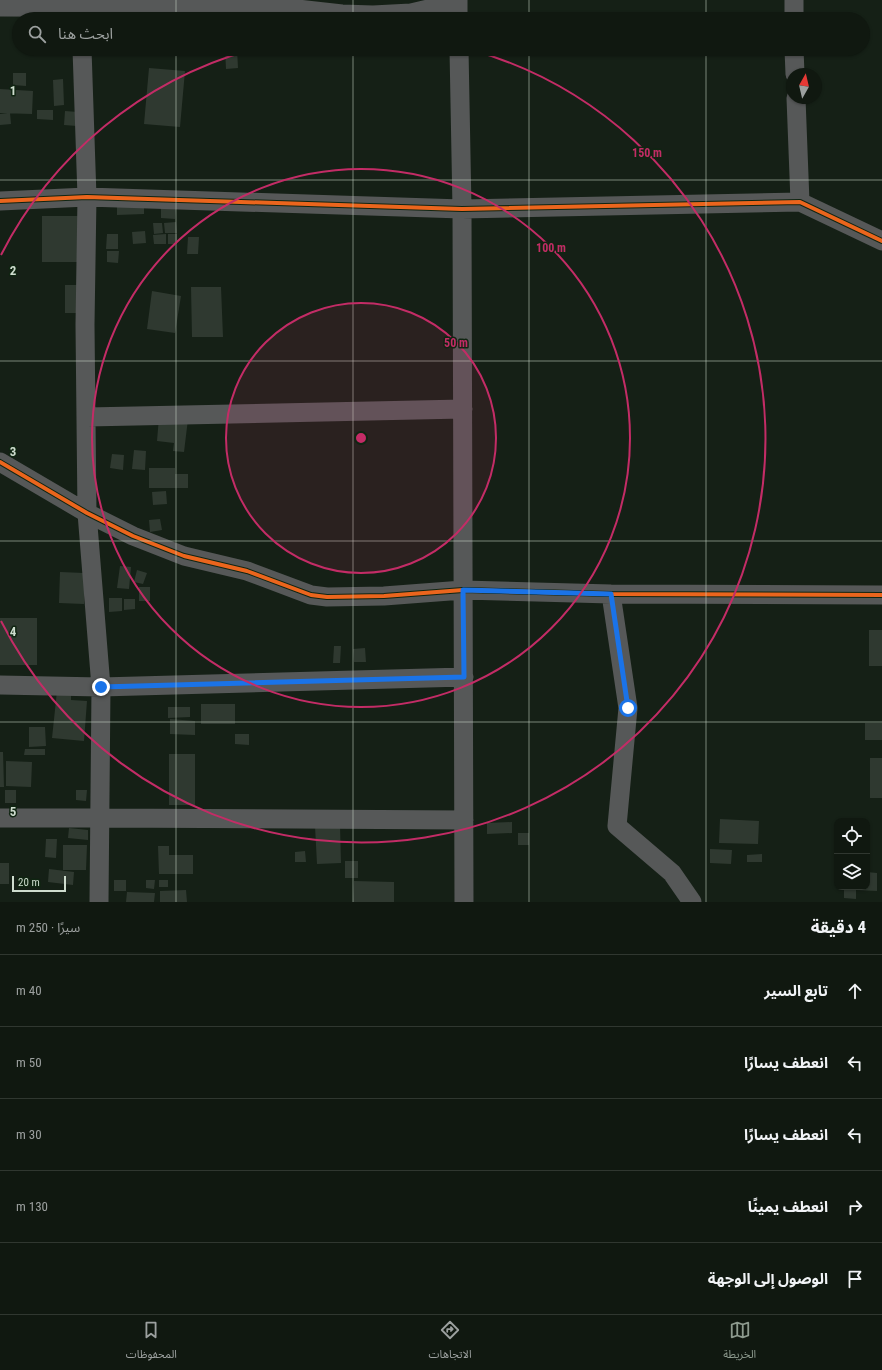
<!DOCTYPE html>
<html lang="ar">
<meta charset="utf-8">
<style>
:root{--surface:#101810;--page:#192119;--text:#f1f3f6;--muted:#9ca09f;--line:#303730;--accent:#8d9a8e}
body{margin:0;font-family:"Roboto Condensed","Noto Sans Arabic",sans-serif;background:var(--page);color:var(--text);direction:rtl}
.controls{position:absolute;right:12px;bottom:12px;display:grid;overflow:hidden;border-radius:8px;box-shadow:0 1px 3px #0004}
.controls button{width:36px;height:36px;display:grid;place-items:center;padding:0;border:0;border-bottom:1px solid var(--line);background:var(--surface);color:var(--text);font:20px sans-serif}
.compass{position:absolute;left:786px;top:68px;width:36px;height:36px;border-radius:50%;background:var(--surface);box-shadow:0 1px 3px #0004;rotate:8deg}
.scale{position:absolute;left:12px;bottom:10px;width:54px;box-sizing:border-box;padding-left:4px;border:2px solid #cedcce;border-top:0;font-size:11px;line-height:14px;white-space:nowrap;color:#cedcce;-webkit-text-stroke:3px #102512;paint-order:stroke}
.stop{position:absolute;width:12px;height:12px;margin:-9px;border:3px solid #1a73e8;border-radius:50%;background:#fff}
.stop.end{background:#1a73e8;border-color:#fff;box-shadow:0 1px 4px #0008}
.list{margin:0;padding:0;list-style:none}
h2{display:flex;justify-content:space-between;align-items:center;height:52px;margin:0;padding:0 16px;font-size:17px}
h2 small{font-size:13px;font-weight:400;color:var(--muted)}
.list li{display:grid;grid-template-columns:26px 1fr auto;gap:12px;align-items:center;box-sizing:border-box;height:72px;padding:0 16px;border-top:1px solid var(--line)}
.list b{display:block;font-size:15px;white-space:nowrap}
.list em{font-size:13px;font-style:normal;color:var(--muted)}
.icon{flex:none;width:22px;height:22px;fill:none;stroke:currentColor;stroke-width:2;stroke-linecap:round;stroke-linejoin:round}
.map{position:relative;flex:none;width:882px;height:902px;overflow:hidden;direction:ltr}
.search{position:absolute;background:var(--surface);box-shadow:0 1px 3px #0004;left:12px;right:12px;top:12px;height:44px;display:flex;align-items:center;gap:10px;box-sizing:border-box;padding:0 14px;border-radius:22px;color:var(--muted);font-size:15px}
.sheet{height:412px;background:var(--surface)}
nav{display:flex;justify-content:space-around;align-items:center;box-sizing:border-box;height:56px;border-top:1px solid var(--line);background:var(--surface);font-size:11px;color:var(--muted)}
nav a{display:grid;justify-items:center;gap:2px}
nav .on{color:var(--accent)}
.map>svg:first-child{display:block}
.building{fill:#2f3930}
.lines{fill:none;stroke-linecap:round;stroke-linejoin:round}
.minor{stroke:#565858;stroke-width:19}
.cycleway-casing{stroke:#102512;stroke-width:6}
.cycleway{stroke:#eb651d;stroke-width:4}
.route{stroke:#1a73e8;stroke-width:5}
.grid{fill:none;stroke:#cedcce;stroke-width:1;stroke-opacity:0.55}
.ring{fill:none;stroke:#c32c66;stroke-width:2}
.grid-label{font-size:13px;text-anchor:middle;font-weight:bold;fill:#cedcce;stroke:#102512;stroke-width:3;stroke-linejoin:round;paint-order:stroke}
.centre{fill:#c32c66;stroke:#102512;stroke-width:2}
.ring-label{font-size:12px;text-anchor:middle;font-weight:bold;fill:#c32c66;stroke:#102512;stroke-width:3;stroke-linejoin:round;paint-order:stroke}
</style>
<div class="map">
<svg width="882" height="902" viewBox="0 0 882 902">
<rect width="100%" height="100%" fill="#152016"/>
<path class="building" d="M225,49H237L238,68L226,69Z
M149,68L185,71L180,127L144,124Z
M13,73H26V86L13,85Z
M63,79L64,105L54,106L53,80Z
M0,89L33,91L32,114L0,113Z
M37,110H53V120L37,119Z
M65,111L78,112L77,126L64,125Z
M10,113L11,124L0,125V114Z
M117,204H144V214L117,215Z
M161,206L176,207L175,219L161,218Z
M42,216H79V262H42Z
M176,222L177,233H165L164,223Z
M153,223H162L163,233L154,234Z
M145,231L146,243L133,244L132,232Z
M107,234H118V249H106Z
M166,234V244H154L153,235Z
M168,234H177V244H168Z
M188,237H199L198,254H187Z
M107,251H119L118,263L107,262Z
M65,285H79V313H65Z
M191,287H221L223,337H192Z
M152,291L181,296L175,333L147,329Z
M159,417L188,419L184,452L173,451L174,443L157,441Z
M134,450L146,451L145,470L132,469Z
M112,454L124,455L123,470L110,468Z
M149,468H175V474H188V488H149Z
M166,491L167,504L153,505L152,492Z
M160,519L162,530L150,532L149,520Z
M120,566L131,567L129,589L117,588Z
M137,570L147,573L143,584L134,582Z
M60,572L84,573V604L59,603Z
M139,587H150V601H139Z
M109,598H122V611L109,612Z
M124,599H135V609L124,610Z
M0,618H37V665H0Z
M869,630H882V666H869Z
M334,646H341L340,663H333Z
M365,648L366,662H354L353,649Z
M57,691L71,693V700L87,701L84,741L52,738Z
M201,704H235V724H201Z
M168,707H190V717L168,718Z
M170,719L195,721V735L170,734Z
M865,723H882V740H865Z
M29,727H45L46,746L29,747Z
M235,734H249V745L235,744Z
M25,749H45V755H24Z
M0,752H3L4,787H0Z
M169,754H195V805H169Z
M870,758H882V798H870Z
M6,761L32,762L31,787L6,786Z
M5,790H16V803H5Z
M76,790H87L86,801L76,800Z
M720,819L759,821L758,844L719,843Z
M512,822V833L487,834V823Z
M340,825L341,863L317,864L315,826Z
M69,828L88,830V840L68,838Z
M518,833H529V845H518Z
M46,839H57L56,858L45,857Z
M63,845H87L86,870H63Z
M158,846H169V855H193V874H159Z
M710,849L732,850L731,864L710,863Z
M305,851L306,862H295V852Z
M762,854V862H747V855Z
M345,861H358V878H345Z
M0,863H9V884H0Z
M49,869L74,872L73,885L48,882Z
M867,872L877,873V891L856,890V899L844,898V887H867Z
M114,880H126V891H114Z
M146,880H155L154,889L146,888Z
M159,880H168V887H159Z
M354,881L394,882V902H353Z
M186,890L187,902H160V891Z
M127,892L155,893L154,902H126Z"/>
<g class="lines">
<path class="minor" d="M458,0V19
M794,0V19
M0,7L289,8L342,14L373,15L411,13L458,2
M82,49L87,197L85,325L87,513L101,687L99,902
M459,49L462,209L464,902
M794,49L795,74
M796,98L800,202
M0,201L87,197L462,209L800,202L882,241
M87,417L463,409
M0,462L87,513L133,536L184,556L247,571L311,595L327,597L384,596L463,590L611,594L882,595
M611,594L628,708L617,826L672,873L692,902
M0,685L101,687L464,677
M0,818H100L464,820"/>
<g class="cycleway-casing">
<path id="cycleway" d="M0,201L87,197L462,209L800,202L882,241
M0,462L87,513L133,536L184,556L247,571L311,595L327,597L384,596L463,590L611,594L882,595"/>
</g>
<use href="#cycleway" class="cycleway"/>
</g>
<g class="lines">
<path class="route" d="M101,687L464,677L463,590L611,594L628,708"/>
</g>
<path class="grid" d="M176,0V19M353,0V19M529,0V19M706,0V19M176,49V902M353,49V902M529,49V902M706,49V902M0,180H882M0,361H882M0,541H882M0,722H882"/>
<circle cx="361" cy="438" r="135" fill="#c32c66" fill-opacity=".12"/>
<g class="ring">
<circle cx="361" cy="438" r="135"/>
<circle cx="361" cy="438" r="269"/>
<path d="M1 255A404 404 0 0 1 250 50M472 50A404 404 0 1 1 1 621"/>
</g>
<g class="grid-label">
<text x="13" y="95">1</text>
<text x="13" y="275">2</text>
<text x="13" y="456">3</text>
<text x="13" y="636">4</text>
<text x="13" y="816">5</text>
</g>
<circle cx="361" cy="438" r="6" class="centre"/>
<g class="ring-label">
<text x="647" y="157">150 m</text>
<text x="551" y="252">100 m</text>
<text x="456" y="347">50 m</text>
</g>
</svg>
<div class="controls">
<button><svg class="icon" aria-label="locate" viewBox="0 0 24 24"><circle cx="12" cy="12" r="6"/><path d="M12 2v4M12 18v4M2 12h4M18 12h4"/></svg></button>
<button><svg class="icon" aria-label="layers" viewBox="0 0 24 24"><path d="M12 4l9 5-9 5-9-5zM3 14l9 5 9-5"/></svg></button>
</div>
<svg class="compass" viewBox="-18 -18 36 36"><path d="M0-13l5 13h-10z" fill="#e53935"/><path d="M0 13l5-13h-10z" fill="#9ca09f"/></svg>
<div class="scale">20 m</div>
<div class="stop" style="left:628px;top:708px"></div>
<div class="stop end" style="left:101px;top:687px"></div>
<div class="search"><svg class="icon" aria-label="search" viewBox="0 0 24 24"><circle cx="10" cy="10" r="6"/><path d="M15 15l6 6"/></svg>ابحث هنا</div>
</div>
<section class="sheet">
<h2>4 دقيقة<small>سيرًا · 250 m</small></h2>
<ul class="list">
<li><svg class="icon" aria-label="ahead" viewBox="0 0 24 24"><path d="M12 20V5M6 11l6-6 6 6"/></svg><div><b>تابع السير</b></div><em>40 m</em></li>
<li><svg class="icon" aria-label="left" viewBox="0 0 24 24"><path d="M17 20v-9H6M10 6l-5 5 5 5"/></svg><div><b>انعطف يسارًا</b></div><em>50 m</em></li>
<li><svg class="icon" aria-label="left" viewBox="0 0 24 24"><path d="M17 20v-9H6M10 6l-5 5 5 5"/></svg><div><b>انعطف يسارًا</b></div><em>30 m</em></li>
<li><svg class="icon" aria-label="right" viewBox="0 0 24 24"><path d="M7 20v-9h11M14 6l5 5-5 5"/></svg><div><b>انعطف يمينًا</b></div><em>130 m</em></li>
<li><svg class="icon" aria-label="arrive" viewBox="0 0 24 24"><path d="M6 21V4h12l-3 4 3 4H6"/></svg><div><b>الوصول إلى الوجهة</b></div></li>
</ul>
</section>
<nav>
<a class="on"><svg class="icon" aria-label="map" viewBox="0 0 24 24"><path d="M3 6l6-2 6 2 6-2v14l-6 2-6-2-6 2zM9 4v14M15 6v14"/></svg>الخريطة</a>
<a><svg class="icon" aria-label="directions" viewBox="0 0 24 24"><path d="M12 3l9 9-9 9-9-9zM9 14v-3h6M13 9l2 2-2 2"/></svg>الاتجاهات</a>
<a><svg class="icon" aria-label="saved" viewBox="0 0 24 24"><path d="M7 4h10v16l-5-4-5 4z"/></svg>المحفوظات</a>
</nav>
